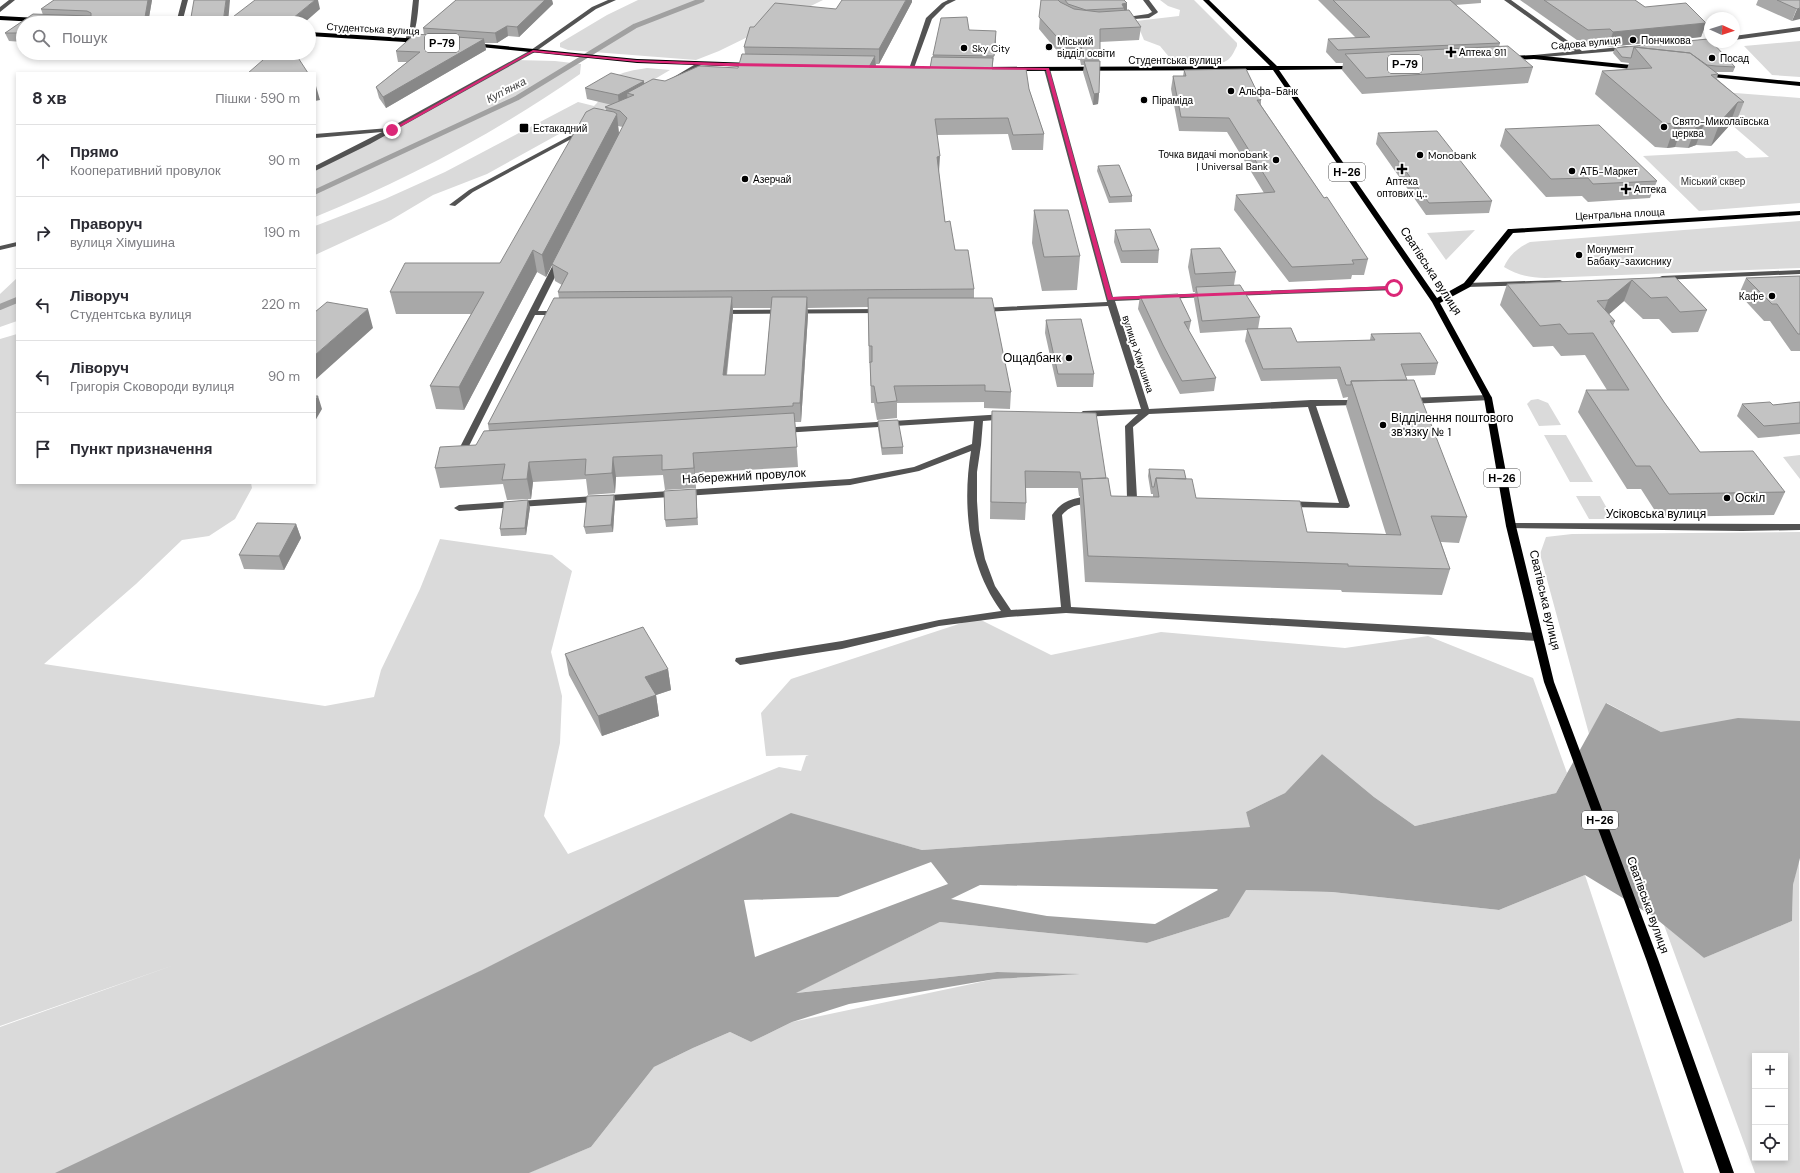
<!DOCTYPE html>
<html lang="uk">
<meta charset="utf-8">
<style>
:root{--surface:#fff;--page:#f7f7f7;--text:#2b2b33;--muted:#7c7c81;--line:#e1e1e2}
body{margin:0;font-family:"DM Sans",sans-serif;background:var(--page);color:var(--text)}
.controls{position:absolute;right:12px;bottom:12px;display:grid;overflow:hidden;border-radius:0px;box-shadow:0 2px 6px #0003}
.controls button{width:36px;height:36px;display:grid;place-items:center;padding:0;border:0;border-bottom:1px solid var(--line);background:var(--surface);color:var(--text);font:20px sans-serif}
.compass{position:absolute;left:1704px;top:12px;width:36px;height:36px;border-radius:50%;background:var(--surface);box-shadow:0 2px 6px #0003;rotate:93deg}
.stop{position:absolute;width:12px;height:12px;margin:-9px;border:3px solid #db2777;border-radius:50%;background:#fff}
.stop.end{background:#db2777;border-color:#fff;box-shadow:0 1px 4px #0008}
.list{margin:0;padding:0;list-style:none}
h2{display:flex;justify-content:space-between;align-items:center;height:52px;margin:0;padding:0 16px;font-size:17px}
h2 small{font-size:13px;font-weight:400;color:var(--muted)}
.list li{display:grid;grid-template-columns:26px 1fr auto;gap:12px;align-items:center;box-sizing:border-box;height:72px;padding:0 16px;border-top:1px solid var(--line)}
.list b{display:block;font-size:15px;white-space:nowrap}
.list p{margin:0;font-size:13px;white-space:nowrap;color:var(--muted)}
.list em{font-size:13px;font-style:normal;color:var(--muted)}
.icon{flex:none;width:22px;height:22px;fill:none;stroke:currentColor;stroke-width:2;stroke-linecap:round;stroke-linejoin:round}
.map{position:relative;flex:none;width:1800px;height:1173px;overflow:hidden}
.search{position:absolute;background:var(--surface);box-shadow:0 2px 6px #0003;left:16px;top:16px;width:300px;height:44px;display:flex;align-items:center;gap:10px;box-sizing:border-box;padding:0 14px;border-radius:22px;color:var(--muted);font-size:15px}
.panel{position:absolute;background:var(--surface);box-shadow:0 2px 6px #0003;left:16px;top:72px;width:300px;height:412px;border-radius:0px}
.map>svg:first-child{display:block}
.green{fill:#dadada;fill-rule:evenodd}
.water{fill:#a1a1a1;fill-rule:evenodd}
.lines{fill:none;stroke-linecap:round;stroke-linejoin:round}
.stream-far1{stroke:#a1a1a1;stroke-width:5}
.stream{stroke:#a1a1a1;stroke-width:6}
.minor{fill:#535353;fill-rule:evenodd}
.major{fill:#000;fill-rule:evenodd}
.wall{fill:#a8a8a8;fill-rule:evenodd}
.shaded-wall{fill:#888}
.building{fill:#c3c3c3;stroke:#888}
.route{fill:#db2777}
.poi-dot{fill:#000;stroke:#fff;stroke-width:1.5}
.labels{text-anchor:middle;dominant-baseline:central;stroke-width:4;stroke-linejoin:round;paint-order:stroke}
.far-street-label{font-size:10px;fill:#000;stroke:#fff}
.far-poi-label{font-size:10px;fill:#000;stroke:#fff;text-anchor:start}
.far-park-label{font-size:10px;fill:#313131;stroke:#fff}
.shield{fill:#fff;stroke:#4c4c4c;stroke-width:1}
.shield-label{font-size:11px;font-weight:bold;fill:#000}
.far-water-label{font-size:11px;font-style:italic;fill:#424242;stroke:#fff}
.street-label{font-size:12px;fill:#000;stroke:#fff}
.poi-label{font-size:12px;fill:#000;stroke:#fff;text-anchor:start}
</style>
<div class="map">
<svg width="1800" height="1173" viewBox="0 0 1800 1173">
<rect width="100%" height="100%" fill="#fff"/>
<path class="green" d="M638,0H823L719,51L696,60L568,50L560,47V43L607,15Z
M1160,0H1194L1237,43V46C1234,51 1232,58 1226,61C1215,67 1187,63 1174,63L1160,46L1144,40L1136,21L1179,16L1180,10L1168,6Z
M1800,41V77L1772,75L1744,46Z
M516,60L555,61L581,64L580,74C497,132 408,179 315,217V169Z
M647,68L670,70L606,108L487,174L433,195L391,220L315,255V226L385,199L445,172L578,102L594,106C602,99 605,89 612,80C620,71 636,70 647,68Z
M1697,90L1800,98V203L1699,211L1643,156L1737,151L1746,158L1769,157L1732,125H1734Z
M1800,221V268L1545,278C1530,278 1517,275 1504,267C1509,255 1518,248 1530,242Z
M1475,230L1446,260L1427,233Z
M17,278V321L0,327V294Z
M17,334V483H251L252,488L235,519L209,536L182,540L136,584L44,664L325,706L374,697L381,670L420,589L440,539L552,555L572,571L551,652L562,696L560,743L544,816L568,854L779,767L801,771L806,756L809,755L766,756L761,713L791,679L977,618L1051,655L1161,632L1345,648L1428,636L1533,678L1567,773L1556,793L1415,826L1374,797L1322,754L1285,793L1246,812L1251,827L922,850L791,814L556,945L504,959L184,1123L68,1173H0V1027L177,964L0,1026V339Z
M1538,399L1548,403L1561,425L1539,426L1527,404L1531,400Z
M1544,435H1566L1593,482H1570Z
M1800,455V479L1783,457Z
M1576,496H1600L1613,519H1589Z
M1800,532V731L1661,732L1607,703L1589,734L1540,554L1546,537L1572,534Z
M1799,858L1800,1173H1755L1664,925L1704,958L1792,921L1793,885ZM1755,1056H1785V1158H1755Z
M1585,875L1684,1173H528L591,1147L654,1067L693,1048L730,1032L751,1042L792,1022L995,979L1073,974L997,972L795,993L940,922L1147,943L1229,917L1245,890L1332,892L1499,910Z"/>
<path class="water" d="M1606,703L1661,732L1738,718L1800,721V858L1793,885L1792,921L1704,958L1654,917L1585,875L1499,910L1332,892L1246,890L1229,917L1147,943L940,922L796,993L997,972L1080,974L995,979L849,1004L792,1022L751,1042L730,1032L693,1048L654,1067L591,1147L529,1173H55L482,970L791,813L922,850L1250,827L1246,812L1285,793L1322,754L1374,797L1415,826L1556,793ZM931,862L948,884L755,957L744,900L838,897ZM980,885L1217,889L1218,890L1155,924L1047,916L951,899Z"/>
<g class="lines">
<path class="stream-far1" d="M315,192L517,98L635,26L702,0"/>
<path class="stream" d="M0,307L17,300"/>
<path class="minor" d="M9,0H15L0,12V7Z
M182,0H188L182,23H176Z
M413,0H419C418,10 417,36 408,42L405,40L410,27Z
M608,0H616L596,9L535,52L370,144L315,171V166L382,132L315,138V134L389,128L531,50L592,7Z
M948,0H956L946,5L932,19L914,68L909,69L926,18L942,3Z
M1143,0H1149L1158,12L1157,13L1149,18L1120,20V18L1148,14L1152,12Z
M1504,0H1511L1582,51L1628,46L1631,48L1628,50L1532,58V56L1534,55L1575,51Z
M1800,27V31L1734,40V36Z
M699,62L701,63V65L672,82L667,81Z
M1047,67L1050,69L1113,297L1208,293L1212,295L1208,297L1115,301L1149,409L1311,400H1362L1363,402L1362,404L1359,405L1316,406L1350,506L1348,508L1287,507L1282,504L1287,501L1339,503L1308,407L1149,414L1133,427L1137,498L1132,501L1129,500L1127,498L1125,426L1138,414L1083,417L1079,414L1083,411L1141,409L1108,306L981,312L977,310L981,308L1107,302L1044,69Z
M581,130L586,131L473,192L455,206L449,205L469,190Z
M17,242V246L0,250V246Z
M556,259H562L563,261L538,311H559L563,313L559,315H535L469,446H475L476,448L472,451H460L459,449Z
M1800,270V274L1662,280L1658,278L1662,276Z
M1560,280L1564,282L1563,284L1467,287L1463,285L1467,283Z
M1393,286L1397,288L1396,290L1232,296L1228,294L1232,292Z
M881,309H884V313L719,314L715,312L719,310Z
M1488,395L1491,396L1492,398L1491,400L1409,404L1405,401L1409,398Z
M1005,414L1008,415L1009,417L1008,419L983,421L981,445L977,472V501L979,530L985,559L995,586L1011,610L1061,607L1052,515C1055,511 1059,506 1064,503C1071,499 1091,493 1098,500L1096,502C1083,505 1072,503 1062,515L1071,607L1538,633L1543,637L1538,641L1066,613L1008,617L939,626L842,649L740,665L735,661L736,658L842,641L939,620L1001,611C968,566 962,505 971,451L919,471L850,485L459,511L454,508L459,505L850,479L914,467L972,444L974,421L783,433L780,432L779,430L780,428Z
M1511,523L1800,524V530L1742,531L1508,528L1506,526L1508,524Z"/>
<path class="major" d="M1203,0H1209L1277,66H1358L1359,67L1356,69L1279,70L1437,298L1464,283L1508,229H1511L1800,211V215L1513,233L1470,287L1440,303L1492,398L1516,526L1554,682L1658,959L1734,1173H1720L1646,959L1544,682L1506,526L1484,398L1432,302L1273,70L980,71L977,69L980,67L1270,66Z
M0,16L38,18L41,20L38,22L0,20Z
M309,32L421,39L424,41L421,43L309,36Z
M473,43L637,59L752,63L755,65L752,67L637,63L471,46V44Z
M1534,55L1641,66L1644,68L1641,70L1534,59L1509,60L1506,58L1509,56Z
M1704,73L1800,82V86L1702,76L1701,75Z"/>
</g>
<path class="wall" d="M54,0H152L148,23H23V42L9,41L5,33L33,14L43,15L41,9Z
M456,0H552L553,4L519,37L508,36L497,43H485L486,50L386,108L379,98L376,87L407,62H398L396,51L424,35L423,28Z
M1041,0H1124L1127,10L1141,27L1139,40L1100,42L1099,61V93L1098,104L1093,105L1083,72L1084,65H1081L1080,60L1064,59L1039,29Z
M1318,0H1481V3L1455,5L1500,43L1499,47L1533,67L1528,83L1362,94L1342,70L1343,63H1336L1326,52L1328,39L1356,38Z
M1520,0H1635L1645,7L1706,23L1701,37L1608,47L1605,43L1584,45Z
M1758,0H1800L1792,21L1756,5Z
M912,2L879,64H876V67L930,68L933,55L969,30L996,41L992,69L1029,89L1044,134L1043,150H1012L1008,134L937,135L939,172V173L945,222L955,250L974,289V298L1011,392L1010,409L984,408V402L897,403V418L877,420L874,403H871L870,363H869L868,307L807,308L808,315L801,422H795L798,467L695,473L696,488L665,490L663,475L616,477L615,493L588,495L586,479L533,482L531,499L507,500L503,484L440,488L435,468L476,445L489,431L488,424L559,298L558,292L562,285L555,281L552,265L546,277L537,272L464,410L436,409L430,386L471,314H396L390,292L500,263L606,110L605,107L612,105L587,99L585,88L644,84L665,81L738,68L745,54L744,47L754,27L836,9ZM618,126L623,127L619,134ZM733,308H771L765,375H727L733,315Z
M1708,39L1735,67L1733,72H1715L1718,74L1717,79L1744,102L1735,125L1729,126L1711,146L1696,145L1688,148L1675,147L1667,148L1655,147L1595,94L1602,71L1627,69L1629,63L1621,62L1613,53L1615,48Z
M237,53H268L266,55Z
M1184,70L1261,100V105L1324,198L1368,259L1364,275H1352L1351,279L1289,282L1234,210L1236,195L1264,193L1227,132L1179,131L1171,89L1173,76H1183Z
M1505,129L1657,181L1650,198L1588,202L1582,196L1546,197L1500,146Z
M1378,133L1492,201L1489,213L1426,215L1376,144Z
M1098,166L1132,196V202L1109,203L1097,171Z
M1034,210L1080,256L1077,290L1042,291L1032,243Z
M1115,230L1159,250L1158,263H1121L1114,242Z
M1191,249L1236,272L1234,285L1260,317L1258,329L1297,342L1370,340L1371,334L1438,363L1435,375L1405,376L1467,517L1459,543L1441,542L1450,569L1442,595L1342,592L1341,590L1085,582L1080,504V496H1079L1078,488H1026V503L1025,520L990,519L991,428L992,411L1106,478L1111,496L1153,497V494H1151L1148,476L1149,469L1186,479L1196,498L1307,532L1386,534L1346,406L1348,397L1343,398L1337,379L1261,381L1245,341L1247,330L1200,333L1194,299L1195,292H1193L1188,267Z
M1800,276V351H1791L1770,321H1764L1739,294L1746,278Z
M1675,277L1707,310L1698,332L1672,333L1659,319H1643L1624,301L1609,314L1615,321L1613,326L1664,402L1700,452L1785,492L1774,515L1659,517L1641,489H1627L1578,412L1586,390H1607L1585,355L1561,356L1553,346L1533,347L1500,305L1507,284Z
M1140,296L1191,321L1189,331L1216,378L1214,391L1180,394L1161,358L1138,309Z
M1046,320L1094,374L1093,387H1057L1045,333Z
M1800,402V434L1758,438L1737,416L1742,404L1773,405Z
M878,421L903,447V454L882,455L878,428Z
M696,489L698,525L666,527L665,520Z
M614,495L615,501L613,532L586,534L584,527Z
M530,507L526,535L501,536L500,529Z
M296,524L301,538L284,570L244,569L239,555Z
M565,654L668,669L671,690L656,695L659,716L602,736L569,675Z"/>
<path class="shaded-wall" d="M148,0H152L148,23H144Z
M226,0H230L228,23H223Z
M315,0H318L320,9L304,23H287Z
M545,0H552L553,4L519,37L517,27Z
M906,0H912V2L879,64V49Z
M1127,3V12H1124V8L1122,4Z
M1800,8V19L1792,21L1797,9Z
M1706,23L1701,37L1608,47L1613,32Z
M507,26L508,36L497,43L495,33Z
M996,31V41L993,65L994,56Z
M484,39L486,50L386,108L383,97Z
M875,56L876,71L869,67Z
M644,81L645,92L627,93L628,101L619,106L618,95Z
M315,86H316L320,100L315,101Z
M1099,93L1098,104L1093,105L1094,94Z
M1738,102L1729,126L1711,146L1720,122Z
M617,114L619,134L546,277L542,255Z
M1705,121L1696,145L1688,148L1697,124Z
M1683,123L1675,147L1667,148L1675,124Z
M940,156L939,172L936,173L937,157Z
M533,250L537,272L464,410L459,387Z
M1632,280L1624,301L1600,322L1608,300Z
M732,297L733,315L724,394L723,375Z
M807,297L808,315L801,422L800,403Z
M368,309L373,328L315,380V355Z
M318,396L322,409L315,421V401Z
M693,453L695,473L696,488L694,468Z
M613,457L616,477L615,493L612,473Z
M529,462L533,482L531,499L527,479Z
M614,495L615,501L613,532L611,525Z
M528,500L530,507L526,535L525,528Z
M296,524L301,538L284,570L279,556Z
M668,669L671,690L656,695L659,716L602,736L598,716L645,677Z"/>
<path class="building" d="M54,0H148L144,23H23V33H5L33,14L91,16V13L87,11L41,9Z
M194,0H226L223,23H190Z
M255,0H315L287,23H225Z
M456,0H545L517,27L507,26L495,33L423,28Z
M842,0H906L879,49L744,47L750,27H754L775,3L836,9Z
M1041,0H1058L1060,2L1074,9L1099,12L1129,10L1141,27L1100,29V52H1082L1081,46H1065L1039,17Z
M1065,0H1124L1127,3L1122,4L1124,8L1086,10L1068,4Z
M1333,0H1450L1500,43L1338,50L1328,39L1370,37Z
M1544,0H1635L1645,7L1686,3L1706,23L1613,32L1610,29L1588,30Z
M1777,0H1800V8L1797,9Z
M967,17L969,30L996,31L994,56L933,55L941,18Z
M415,34L484,39L383,97L376,87L420,52L396,51Z
M1708,39L1710,40V42H1712L1735,67L1716,66L1707,65L1690,53L1634,47L1631,58L1622,57L1615,48Z
M1508,46L1533,67L1366,78L1345,54Z
M1634,47L1690,53L1718,74L1711,75L1744,102H1738L1720,122L1705,121L1697,124L1683,123L1675,124L1663,123L1602,71L1652,68Z
M271,53H295L308,73H248Z
M742,54L875,56L869,67L930,68L932,57L993,58L992,69H1026L1029,89L1044,134L1013,135L1008,118L935,119L940,156L937,157L945,222L950,221L955,250H968L974,289L558,292L568,273L552,264L627,118L620,111L605,107L634,95L627,93L653,79L665,81L699,66L738,68Z
M1084,61H1100L1099,93L1094,94Z
M1246,69L1261,100H1257L1324,198L1327,197L1368,259L1352,260L1354,264L1292,267L1236,195L1275,192L1229,118L1181,117L1173,76H1186L1184,70Z
M611,73L644,81L618,95L585,88Z
M594,108L614,112L617,114L542,255L533,250L459,387L430,386L484,292H390L405,263H500L586,112Z
M1599,125L1657,181L1593,184L1588,178L1551,179L1505,129Z
M1437,131L1492,201L1429,203L1378,133Z
M1119,165L1132,196L1110,197L1098,166Z
M1034,210H1068L1080,256L1044,257Z
M1150,229L1159,250L1122,251L1115,230Z
M1220,248L1236,272L1195,274L1191,249Z
M1800,276V334H1798L1777,304H1772L1746,278Z
M1675,277L1707,310L1680,312L1667,297L1651,298L1632,280L1608,300L1597,301L1615,321H1610L1664,402L1700,452L1753,451L1785,492L1669,494L1650,466H1636L1586,390H1629L1593,333L1568,334L1560,324L1540,326L1507,284Z
M1240,285L1260,317L1202,321L1196,287Z
M1178,294L1191,321L1184,322L1216,378L1182,381L1163,345L1140,296Z
M732,297L723,375H765L772,297H807L800,403H793V406L488,424L554,298Z
M868,298H992L1011,392L985,391V385L894,386L897,401L877,403L874,386H871L870,362H872V346H869Z
M327,302L368,309L315,355V312Z
M1081,319L1094,374H1058L1046,320Z
M1291,328L1297,342L1375,340L1371,334L1420,333L1438,363L1401,364L1407,380L1351,381V385H1346L1340,367L1263,369L1247,329Z
M1414,380L1467,517L1431,516L1450,569L1348,566V564L1088,556L1082,479L1108,478L1111,496L1159,497L1156,478L1192,479L1196,498L1300,501L1307,532L1401,535L1351,381Z
M315,396H318L315,401Z
M1770,402L1773,405L1800,402V423L1764,426L1742,404Z
M992,411L1096,413L1106,478L1081,479L1080,472L1025,471L1026,503L991,502Z
M794,413L797,447L693,453L694,468L662,470V455L613,457L612,473L585,475L586,459L529,462L527,479L502,480L505,464L435,468L440,447L476,445L484,431Z
M898,420L903,447L882,448L878,421Z
M1149,469L1184,470L1186,479L1156,478L1154,487H1152Z
M696,489L697,518L665,520L664,491Z
M614,495L611,525L584,527L587,496Z
M528,500L525,528L500,529L504,502Z
M257,523L296,524L279,556L239,555Z
M643,627L668,669L645,677L656,695L598,716L565,654Z"/>
<path class="route" d="M533,50L637,60L726,63L1049,68L1112,297L1394,286L1396,288L1394,289L1108,300L1046,70L726,66L637,62L533,52L393,131L390,130Z"/>
<g class="poi-dot">
<circle cx="1633" cy="40" r="4"/>
<circle cx="1049" cy="47" r="4"/>
<circle cx="964" cy="48" r="4"/>
<path d="M1449 46h4v4h4v4h-4v4h-4v-4h-4v-4h4z"/>
<circle cx="1712" cy="58" r="4"/>
<circle cx="1231" cy="91" r="4"/>
<circle cx="1144" cy="100" r="4"/>
<circle cx="1664" cy="127" r="4"/>
<rect x="519" y="123" width="10" height="10" rx="2"/>
<circle cx="1420" cy="155" r="4"/>
<circle cx="1276" cy="160" r="4"/>
<path d="M1400 163h4v4h4v4h-4v4h-4v-4h-4v-4h4z"/>
<circle cx="1572" cy="171" r="4"/>
<circle cx="745" cy="179" r="4"/>
<path d="M1624 183h4v4h4v4h-4v4h-4v-4h-4v-4h4z"/>
<circle cx="1579" cy="255" r="4"/>
<circle cx="1772" cy="296" r="4"/>
<circle cx="1069" cy="358" r="4"/>
<circle cx="1383" cy="425" r="4"/>
<circle cx="1727" cy="498" r="4"/>
</g>
<g class="labels">
<g class="far-street-label">
<text transform="translate(373 29) rotate(3)">Студентська вулиця</text>
<text transform="translate(1586 43) rotate(-5)">Садова вулиця</text>
<text x="1175" y="60">Студентська вулиця</text>
<text transform="translate(1620 214) rotate(-3)">Центральна площа</text>
<text transform="translate(1138 354) rotate(72)">вулиця Хімушина</text>
</g>
<g class="far-poi-label">
<text x="1641" y="40">Пончикова</text>
<text x="1057" y="41">Міський<tspan x="1057" dy="12">відділ освіти</tspan></text>
<text x="972" y="48">Sky City</text>
<text x="1459" y="52">Аптека 911</text>
<text x="1720" y="58">Посад</text>
<text x="1239" y="91">Альфа-Банк</text>
<text x="1152" y="100">Піраміда</text>
<text x="1672" y="121">Свято-Миколаївська<tspan x="1672" dy="12">церква</tspan></text>
<text x="533" y="128">Естакадний</text>
<text x="1268" y="154" text-anchor="end">Точка видачі monobank<tspan x="1268" dy="12">| Universal Bank</tspan></text>
<text x="1428" y="155">Monobank</text>
<text x="1580" y="171">АТБ-Маркет</text>
<text x="753" y="179">Азерчай</text>
<text x="1402" y="181" text-anchor="middle">Аптека<tspan x="1402" dy="12">оптових ц‥</tspan></text>
<text x="1634" y="189">Аптека</text>
<text x="1587" y="249">Монумент<tspan x="1587" dy="12">Бабаку-захиснику</tspan></text>
<text x="1764" y="296" text-anchor="end">Кафе</text>
</g>
<g class="far-park-label">
<text x="1713" y="181">Міський сквер</text>
</g>
<g class="shield">
<rect x="425" y="34" width="34" height="18" rx="3"/>
<rect x="1388" y="55" width="34" height="18" rx="3"/>
<rect x="1329" y="163" width="36" height="18" rx="3"/>
<rect x="1484" y="469" width="36" height="18" rx="3"/>
<rect x="1582" y="811" width="36" height="18" rx="3"/>
</g>
<g class="shield-label">
<text x="442" y="43">Р-79</text>
<text x="1405" y="64">Р-79</text>
<text x="1347" y="172">Н-26</text>
<text x="1502" y="478">Н-26</text>
<text x="1600" y="820">Н-26</text>
</g>
<g class="far-water-label">
<text transform="translate(506 90) rotate(-27)">Куп'янка</text>
</g>
<g class="street-label">
<text transform="translate(1431 271) rotate(57)">Сватівська вулиця</text>
<text transform="translate(744 476) rotate(-3)">Набережний провулок</text>
<text x="1656" y="514">Усіковська вулиця</text>
<text transform="translate(1545 600) rotate(77)">Сватівська вулиця</text>
<text transform="translate(1648 905) rotate(70)">Сватівська вулиця</text>
</g>
<g class="poi-label">
<text x="1061" y="358" text-anchor="end">Ощадбанк</text>
<text x="1391" y="418">Відділення поштового<tspan x="1391" dy="14">зв'язку № 1</tspan></text>
<text x="1735" y="498">Оскіл</text>
</g>
</g>
</svg>
<div class="controls">
<button>+</button>
<button>−</button>
<button><svg class="icon" aria-label="locate" viewBox="0 0 24 24"><circle cx="12" cy="12" r="6"/><path d="M12 2v4M12 18v4M2 12h4M18 12h4"/></svg></button>
</div>
<svg class="compass" viewBox="-18 -18 36 36"><path d="M0-13l5 13h-10z" fill="#e53935"/><path d="M0 13l5-13h-10z" fill="#7c7c81"/></svg>
<div class="stop" style="left:1394px;top:288px"></div>
<div class="stop end" style="left:392px;top:130px"></div>
<div class="search"><svg class="icon" aria-label="search" viewBox="0 0 24 24"><circle cx="10" cy="10" r="6"/><path d="M15 15l6 6"/></svg>Пошук</div>
<section class="panel">
<h2>8 хв<small>Пішки · 590 m</small></h2>
<ul class="list">
<li><svg class="icon" aria-label="ahead" viewBox="0 0 24 24"><path d="M12 20V5M6 11l6-6 6 6"/></svg><div><b>Прямо</b><p>Кооперативний провулок</p></div><em>90 m</em></li>
<li><svg class="icon" aria-label="right" viewBox="0 0 24 24"><path d="M7 20v-9h11M14 6l5 5-5 5"/></svg><div><b>Праворуч</b><p>вулиця Хімушина</p></div><em>190 m</em></li>
<li><svg class="icon" aria-label="left" viewBox="0 0 24 24"><path d="M17 20v-9H6M10 6l-5 5 5 5"/></svg><div><b>Ліворуч</b><p>Студентська вулиця</p></div><em>220 m</em></li>
<li><svg class="icon" aria-label="left" viewBox="0 0 24 24"><path d="M17 20v-9H6M10 6l-5 5 5 5"/></svg><div><b>Ліворуч</b><p>Григорія Сковороди вулиця</p></div><em>90 m</em></li>
<li><svg class="icon" aria-label="arrive" viewBox="0 0 24 24"><path d="M6 21V4h12l-3 4 3 4H6"/></svg><div><b>Пункт призначення</b></div></li>
</ul>
</section>
</div>
